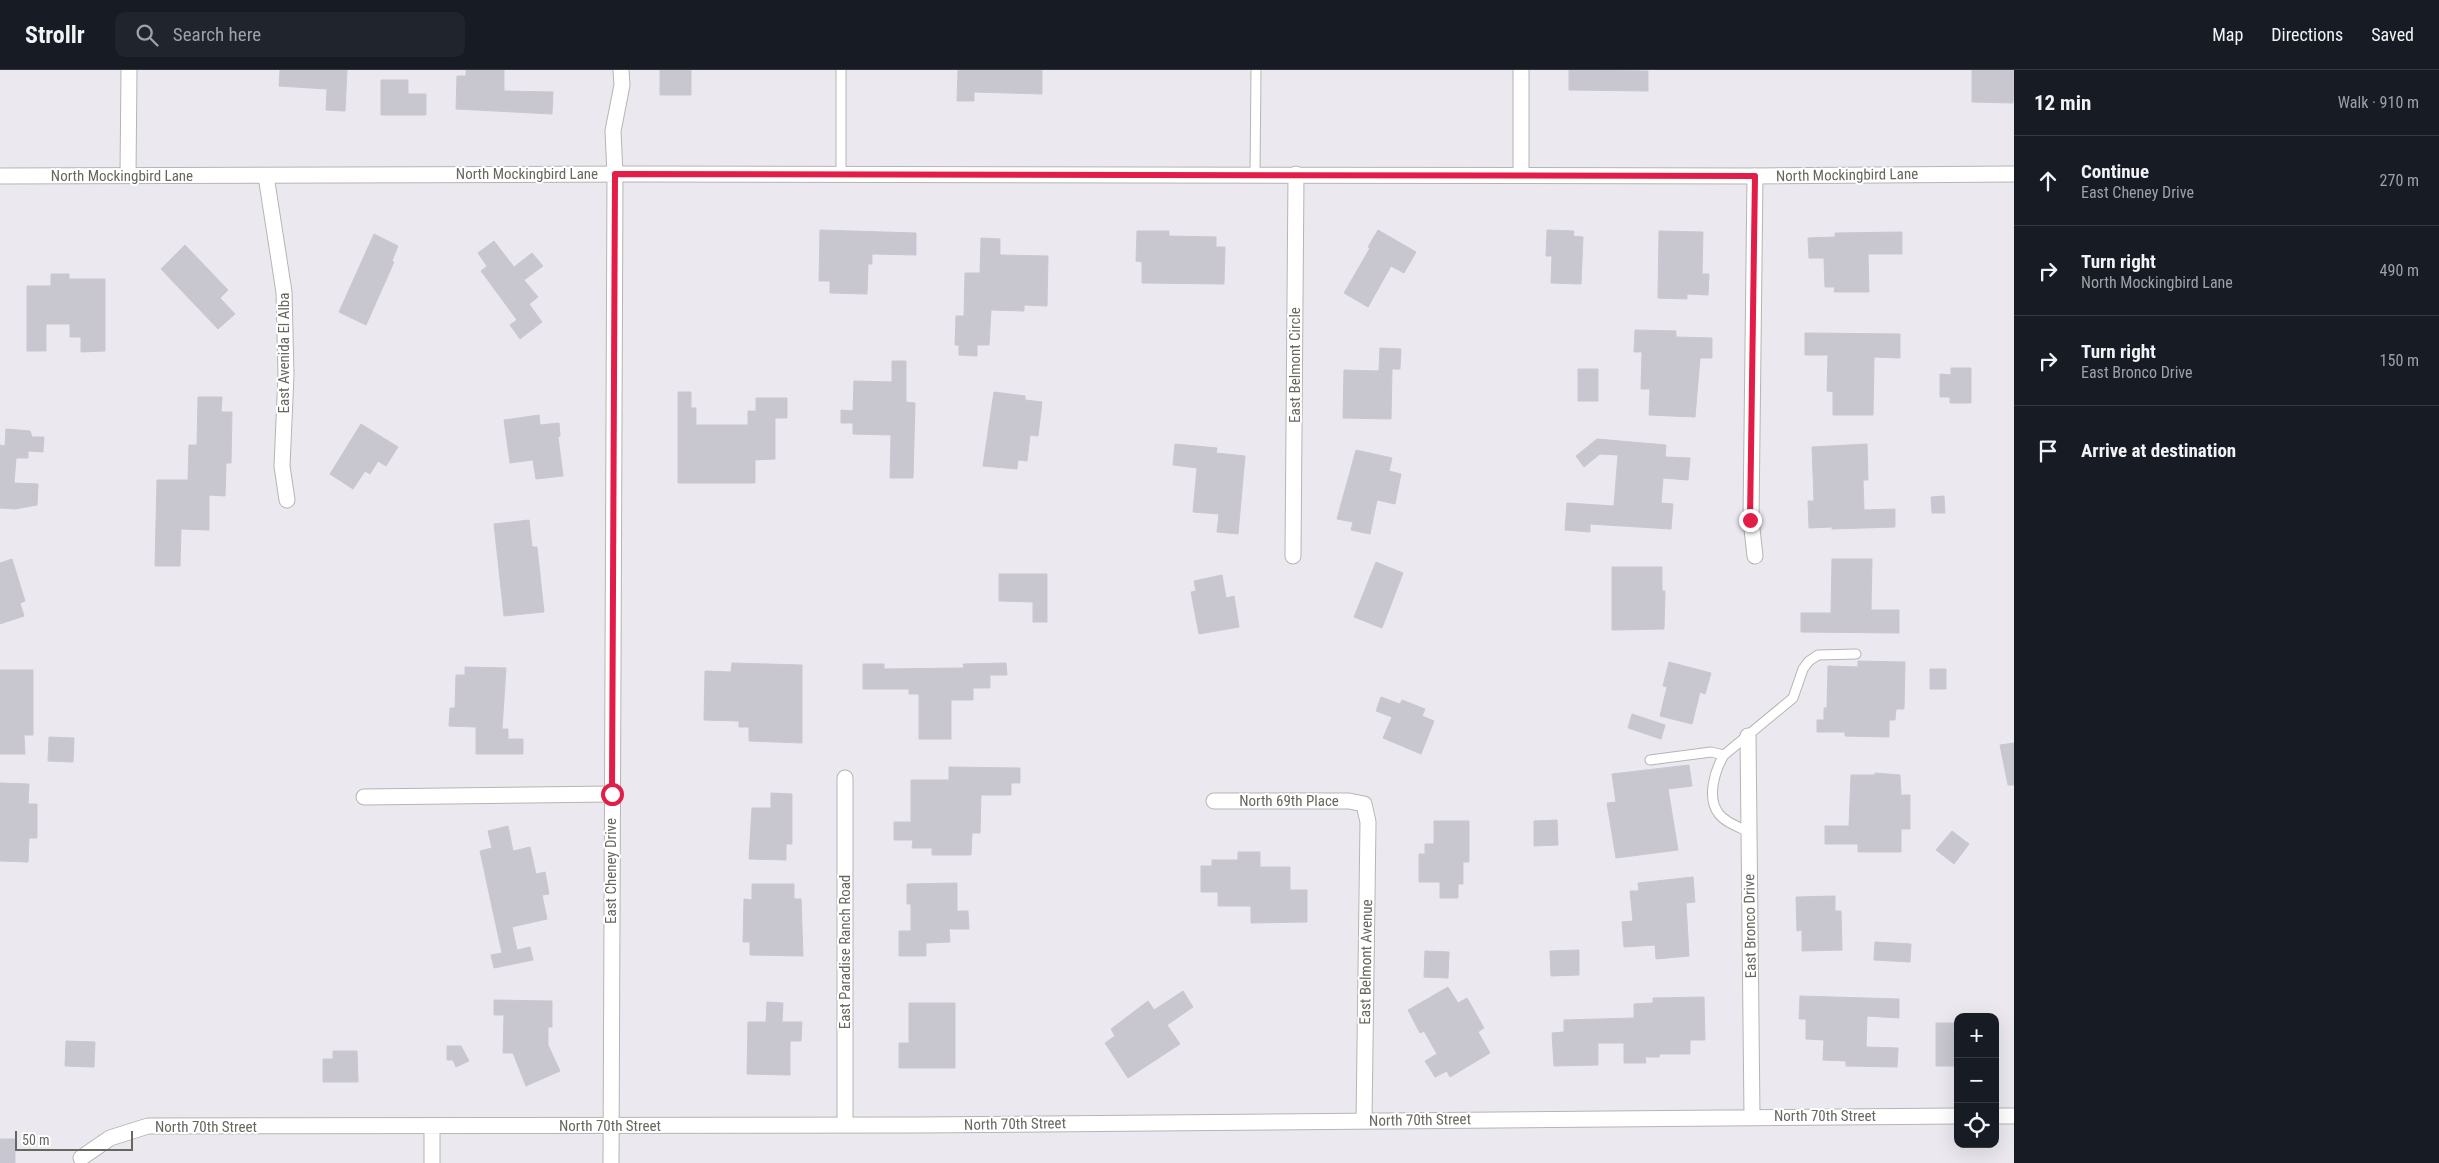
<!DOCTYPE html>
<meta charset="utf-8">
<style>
:root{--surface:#171b24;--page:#20242c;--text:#f1f3f6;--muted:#9ea1a6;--line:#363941}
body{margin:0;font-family:"Roboto Condensed",sans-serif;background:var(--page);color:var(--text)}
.controls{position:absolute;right:15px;bottom:15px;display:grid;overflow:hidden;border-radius:10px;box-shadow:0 5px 20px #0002}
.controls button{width:45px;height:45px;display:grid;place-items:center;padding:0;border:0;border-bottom:1px solid var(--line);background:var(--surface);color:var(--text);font:25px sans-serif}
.scale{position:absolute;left:15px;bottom:12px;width:118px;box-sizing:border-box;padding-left:5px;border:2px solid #66675f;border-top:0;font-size:14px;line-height:18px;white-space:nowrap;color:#66675f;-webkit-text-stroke:4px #fff;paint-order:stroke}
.stop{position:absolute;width:15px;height:15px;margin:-11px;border:4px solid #e11d48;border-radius:50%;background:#fff}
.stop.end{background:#e11d48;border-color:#fff;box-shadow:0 1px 5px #0008}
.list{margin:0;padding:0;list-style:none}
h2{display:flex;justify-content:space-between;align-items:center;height:65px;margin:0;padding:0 20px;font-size:21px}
h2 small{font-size:16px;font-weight:400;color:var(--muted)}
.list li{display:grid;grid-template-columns:32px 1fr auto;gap:15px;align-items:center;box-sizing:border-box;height:90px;padding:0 20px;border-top:1px solid var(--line)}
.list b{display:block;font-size:19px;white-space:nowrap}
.list p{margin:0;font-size:16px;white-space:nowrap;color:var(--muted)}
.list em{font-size:16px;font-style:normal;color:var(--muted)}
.icon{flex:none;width:28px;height:28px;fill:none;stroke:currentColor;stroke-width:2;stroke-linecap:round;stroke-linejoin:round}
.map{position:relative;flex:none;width:2014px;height:1093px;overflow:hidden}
header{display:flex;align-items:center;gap:30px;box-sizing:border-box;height:70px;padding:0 25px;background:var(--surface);border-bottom:1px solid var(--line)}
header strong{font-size:24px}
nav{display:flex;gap:28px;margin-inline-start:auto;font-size:18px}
.search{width:350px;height:45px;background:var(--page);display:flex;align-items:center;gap:12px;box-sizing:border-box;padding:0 18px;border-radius:10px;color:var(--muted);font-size:19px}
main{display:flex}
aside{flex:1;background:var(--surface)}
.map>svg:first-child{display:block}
.building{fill:#c8c6ce;stroke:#cbc6d5}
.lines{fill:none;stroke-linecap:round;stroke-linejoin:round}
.service-casing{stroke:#b5b6b0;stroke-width:11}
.minor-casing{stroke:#b5b6b0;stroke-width:17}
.tertiary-casing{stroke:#b5b6b0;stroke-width:17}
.service{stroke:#fff;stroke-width:9}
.minor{stroke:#fff;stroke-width:15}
.tertiary{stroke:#fff;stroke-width:15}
.route{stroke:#e11d48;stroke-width:6}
.labels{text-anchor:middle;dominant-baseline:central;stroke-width:4;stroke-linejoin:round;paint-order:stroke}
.street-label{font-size:15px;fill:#66675f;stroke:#fff}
</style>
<header>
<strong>Strollr</strong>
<div class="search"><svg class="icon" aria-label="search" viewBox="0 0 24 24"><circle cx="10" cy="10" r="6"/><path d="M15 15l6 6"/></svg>Search here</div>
<nav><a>Map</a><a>Directions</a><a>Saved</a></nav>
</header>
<main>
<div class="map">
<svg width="2014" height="1093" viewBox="0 0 2014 1093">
<rect width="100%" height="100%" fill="#ebe8f0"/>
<path class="building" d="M280,0H347L345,41L326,40L327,19L279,16Z
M466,0H504V21L553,22L552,44L456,39L457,6H466Z
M660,0H691V25H660Z
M958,0H1042V24L974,22V31H957Z
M1569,0L1648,1V21L1569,20Z
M1972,0H2014L2013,33L1972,32Z
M381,10H408V24H426V45H381Z
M820,160L916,163V185L872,184V194H868L867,224L830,223V211H819Z
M1378,160L1416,182L1404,203L1391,196L1368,237L1344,223L1370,178L1368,177Z
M1547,160L1574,161L1573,166L1583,167L1581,214L1551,213L1552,186H1546Z
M1137,161H1169V166L1216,167V177H1225L1224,214L1142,213V192L1136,191Z
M1659,161L1703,162L1702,204H1709L1708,225L1687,224V229L1658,228Z
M1902,162V184H1868L1869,222H1834L1835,217H1825L1824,188H1809L1808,168L1835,167V163Z
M374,164L398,176L392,191L394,192L366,255L339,242Z
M981,168L1000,169V185L1048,186L1047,236L1024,235V241L991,240L989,275H977V286L959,285V275H955L956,246H964L965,203H980Z
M494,171L514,197L532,183L543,196L524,210L538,227L529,234L542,252L520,269L510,255L517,250L481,201L487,196L478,183Z
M185,175L228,220L220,228L235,244L218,259L161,199Z
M51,204H69V209H105V281L81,282V267H70V254H46V281H27V216H51Z
M1635,260L1676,261V267L1712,268V288H1700L1695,347L1649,345L1650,319H1641L1642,282H1634Z
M1805,263L1900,264V288L1874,287L1873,345H1833V322L1827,321L1828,285H1805Z
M1380,278L1401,279L1400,299H1392L1391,349L1343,348L1344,300L1379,301Z
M892,291H906V332L915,333L913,408H890L891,365L853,364V353H841V340L853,341L854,311L892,312Z
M1951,298H1971V333H1950V327H1940V304L1951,305Z
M1578,299H1598V331H1578Z
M678,322H691V338H696V355H748V341H756V328H787V348H775V389L755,390V413H678Z
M994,322L1025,326V330L1042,332L1038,366L1030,365L1027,391L1018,390L1017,399L983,396Z
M198,327H222L221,342H232L231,393H226L225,426L209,425V460L181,459L180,496H155L157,410H188L189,375H197Z
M539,345L540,355L559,353L560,366L558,367L563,406L536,409L533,390L510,393L504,350Z
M361,354L398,377L386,396L378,391L370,404L365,401L353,419L330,404Z
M6,359L30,361L32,367H44L43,382L28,381V388H16L14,413L38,414L37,435L15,439L0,438V375L5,376Z
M1597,369L1666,375L1665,387L1690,388L1688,410L1663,408L1661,433L1673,434L1671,459L1590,454V462L1565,460L1567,433L1614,436L1618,385L1600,384L1584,397L1576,386Z
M1175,374L1217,378L1216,383L1245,386L1238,464L1217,462L1219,444L1193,442L1197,398L1173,395Z
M1867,374L1868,410H1863L1864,440L1895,439V457L1832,459V457L1809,458L1808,431H1814L1812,377Z
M1356,380L1392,388L1389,401L1401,404L1395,434L1377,430L1370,464L1351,460L1353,452L1337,449Z
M1944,426L1945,443H1932L1931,427Z
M529,450L532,477H537L544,542L504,546L494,454Z
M12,489L25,531L20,533L24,546L0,554V493Z
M1832,489H1872L1871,540H1899V563L1801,562V543H1831Z
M1376,492L1403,503L1382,558L1354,547Z
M1612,497H1662V521H1665L1664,559L1612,560Z
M999,504H1047V552H1033V532L999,531Z
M1222,505L1226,528L1234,526L1239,557L1199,564L1191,522L1196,521L1194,511Z
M1858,591L1905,592L1904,639H1896L1895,650H1889V667L1845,666V662H1817V650H1824V638H1827L1828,596L1858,597Z
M1669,592L1711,603L1705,624L1700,622L1692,654L1660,646L1667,617L1663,616Z
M732,593L802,595V673L749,671V657H739V651L704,650L705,601L731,602Z
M1006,593L1007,605H990V618H973V630H951V669H919V624H909V619H863V594H884V599L964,598L963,594Z
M465,597L506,598L502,659H508V669H523V684H476V657L449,656L450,638H455L456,605H465Z
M1930,599H1946V619H1930Z
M0,600H33V665H24L25,684H0Z
M1381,627L1400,634L1402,630L1425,639L1422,646L1434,651L1421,684L1383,668L1392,647L1376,641Z
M1632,644L1665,655L1661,669L1628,658Z
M49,667L74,668L73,692L48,691Z
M2014,673V715H2008L2000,675Z
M1689,695L1692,716L1668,719L1678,780L1616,788L1607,733L1616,732L1612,704Z
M949,697L1020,698V713H1011V725H981L980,763H972L971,785H932V778H912L913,770H894V752H911V710H949Z
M1875,703L1900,705L1901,725H1910V759H1901V782H1858V774H1825V756H1849L1851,705H1875Z
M0,713L29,714L28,734H37V768H29L28,792L0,791Z
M771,723L792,724V774H786V790L749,789L752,738H771Z
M1557,750L1558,775L1534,776V751Z
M1434,751H1469V792H1463V814H1458V828H1440V812H1419V784H1425V774H1434Z
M508,756L513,781L530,777L536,804L545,802L549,824L542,825L547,849L512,857L517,880L530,877L533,890L494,898L491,885L502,883L480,781L492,778L488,761Z
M1952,761L1969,774L1954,794L1936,780Z
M1238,782H1260V797H1290V820H1307V852L1251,853V836H1218V822H1201V796H1212V790H1238Z
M1693,807L1695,832L1686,833L1689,886L1656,889L1655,875L1624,877L1622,852L1633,851L1630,821H1639L1638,813Z
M957,813V841H968L969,859H949L950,872L926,873V886H899V861H911V834H907V814Z
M752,814H794V829H801L803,886L750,885V872H743L744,829L752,830Z
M1835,826V841H1841L1842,880L1802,881V860L1797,861L1796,827Z
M1875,872L1911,874L1910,892L1874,890Z
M1579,880V905L1551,906L1550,881Z
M1425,881L1449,882L1448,908L1424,907Z
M1448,917L1458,933L1467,928L1484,958L1478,962L1490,983L1450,1007L1447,1001L1435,1007L1425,991L1437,984L1424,961L1420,963L1408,940Z
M1183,921L1193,937L1167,955L1180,974L1128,1008L1105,973L1115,966L1111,959L1148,931L1154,940Z
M1800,926L1899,929V948L1867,946L1866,977L1898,978L1897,997L1846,996V991L1823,990L1824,970L1806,969V949H1799Z
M1704,927L1705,970H1690V984H1660L1659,987H1645L1646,993H1624V973H1598V995L1554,996L1552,963L1564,962V950L1634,948V934L1653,933V928Z
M494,930L552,931V957H548V975L560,1001L526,1016L513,983H503L504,945H494Z
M767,932L783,933L782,952H802L801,971H790V1005L747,1004L748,952H766Z
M909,933H955V998H899V973H909Z
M1936,953H1958L1955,996H1936Z
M66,971L95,972L94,997L65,996Z
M447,976H461L469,991L456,997L453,990H447Z
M333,981H357L358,1012H323V989H333Z
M0,1069H15V1093H0Z"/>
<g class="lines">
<g class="service-casing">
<path id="service" d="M841,0V104
M1255,104L1256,0
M1650,690L1711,682L1724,685
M1749,762C1739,757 1726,753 1719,744C1706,728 1715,700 1724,685L1793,628L1803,599L1809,591L1818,585L1856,584"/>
</g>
<g class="minor-casing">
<path id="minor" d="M615,104L613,61L622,15L621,0
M128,105L129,0
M1521,105V0
M266,106L284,222L286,305L282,396L287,430
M1293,486L1296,104
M1755,486L1751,450L1755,106
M1748,666L1752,1047
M364,727L612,724
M1214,731H1349L1364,734L1368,752L1364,1051
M1995,1046H2014
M845,1055V708
M81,1088L110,1068L148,1056L917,1055L1958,1046
M432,1093V1058"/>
</g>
<g class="tertiary-casing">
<path id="tertiary" d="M0,106L632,104L1755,106L2014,104
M611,1093L615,104"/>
</g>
<use href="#service" class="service"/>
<use href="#minor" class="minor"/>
<use href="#tertiary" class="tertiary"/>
</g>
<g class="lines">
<path class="route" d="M612,724L615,104L1755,106L1750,450"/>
</g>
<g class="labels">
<g class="street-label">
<text x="527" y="104">North Mockingbird Lane</text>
<text transform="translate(1847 105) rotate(-1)">North Mockingbird Lane</text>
<text x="122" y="106">North Mockingbird Lane</text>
<text transform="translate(284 283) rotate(-90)">East Avenida El Alba</text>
<text transform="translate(1295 295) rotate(-90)">East Belmont Circle</text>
<text x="1289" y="731">North 69th Place</text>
<text transform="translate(611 801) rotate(-90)">East Cheney Drive</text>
<text transform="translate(1750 856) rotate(-91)">East Bronco Drive</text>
<text transform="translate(845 882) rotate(-90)">East Paradise Ranch Road</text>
<text transform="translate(1366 892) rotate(-89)">East Belmont Avenue</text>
<text x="1825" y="1046">North 70th Street</text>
<text transform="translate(1420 1050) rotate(-1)">North 70th Street</text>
<text transform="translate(1015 1054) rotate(-1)">North 70th Street</text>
<text x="610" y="1056">North 70th Street</text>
<text x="206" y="1057">North 70th Street</text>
</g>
</g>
</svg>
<div class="controls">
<button>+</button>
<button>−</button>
<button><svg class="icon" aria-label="locate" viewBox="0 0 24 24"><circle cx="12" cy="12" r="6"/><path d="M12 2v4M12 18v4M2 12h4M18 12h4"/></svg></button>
</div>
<div class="scale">50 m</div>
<div class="stop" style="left:612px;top:724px"></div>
<div class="stop end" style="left:1750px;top:450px"></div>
</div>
<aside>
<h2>12 min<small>Walk · 910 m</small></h2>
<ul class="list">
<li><svg class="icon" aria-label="ahead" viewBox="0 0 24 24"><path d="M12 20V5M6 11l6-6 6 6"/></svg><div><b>Continue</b><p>East Cheney Drive</p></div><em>270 m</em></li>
<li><svg class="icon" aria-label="right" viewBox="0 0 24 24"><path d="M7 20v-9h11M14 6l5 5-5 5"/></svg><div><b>Turn right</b><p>North Mockingbird Lane</p></div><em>490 m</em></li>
<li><svg class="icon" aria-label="right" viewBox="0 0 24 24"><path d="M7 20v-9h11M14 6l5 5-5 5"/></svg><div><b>Turn right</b><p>East Bronco Drive</p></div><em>150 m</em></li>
<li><svg class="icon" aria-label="arrive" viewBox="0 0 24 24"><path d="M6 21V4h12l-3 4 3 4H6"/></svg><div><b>Arrive at destination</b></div></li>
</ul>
</aside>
</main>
